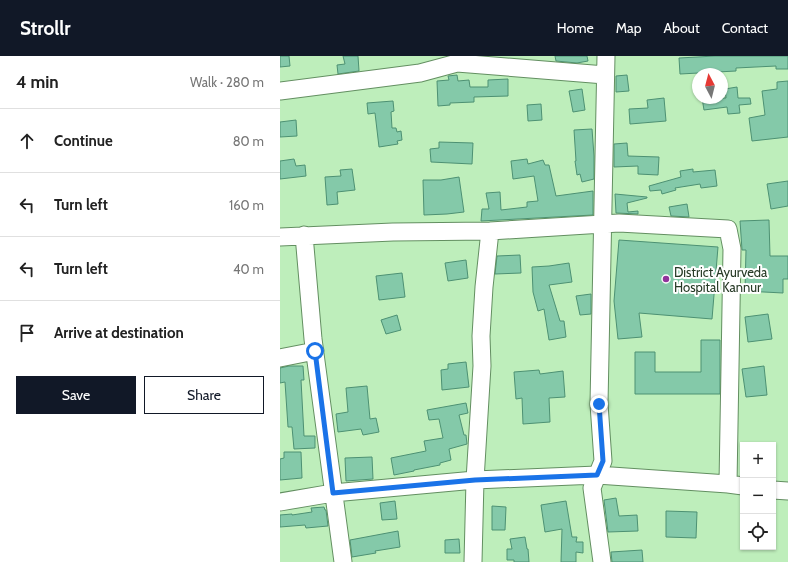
<!DOCTYPE html>
<meta charset="utf-8">
<style>
:root{--surface:#fff;--page:#f2f2f2;--text:#222;--muted:#767676;--line:#e0e0e0;--accent:#111827}
body{margin:0;font-family:Cabin,sans-serif;background:var(--page);color:var(--text)}
.controls{position:absolute;right:12px;bottom:12px;display:grid;overflow:hidden;border-radius:0px;box-shadow:0 1px 3px #0004}
.controls button{width:36px;height:36px;display:grid;place-items:center;padding:0;border:0;border-bottom:1px solid var(--line);background:var(--surface);color:var(--text);font:20px sans-serif}
.compass{position:absolute;left:412px;top:12px;width:36px;height:36px;border-radius:50%;background:var(--surface);box-shadow:0 1px 3px #0004;rotate:353deg}
.stop{position:absolute;width:12px;height:12px;margin:-9px;border:3px solid #1a73e8;border-radius:50%;background:#fff}
.stop.end{background:#1a73e8;border-color:#fff;box-shadow:0 1px 4px #0008}
.list{margin:0;padding:0;list-style:none}
h2{display:flex;justify-content:space-between;align-items:center;height:52px;margin:0;padding:0 16px;font-size:17px}
h2 small{font-size:13px;font-weight:400;color:var(--muted)}
.list li{display:grid;grid-template-columns:26px 1fr auto;gap:12px;align-items:center;box-sizing:border-box;height:64px;padding:0 16px;border-top:1px solid var(--line)}
.list b{display:block;font-size:15px;white-space:nowrap}
.list em{font-size:13px;font-style:normal;color:var(--muted)}
.actions{display:flex;gap:8px;padding:12px 16px}
.actions a{flex:1;padding:9px 0;border:1px solid var(--accent);border-radius:0px;text-align:center;font-size:14px;color:var(--accent)}
.actions .main{background:var(--accent);color:#fff}
.icon{flex:none;width:22px;height:22px;fill:none;stroke:currentColor;stroke-width:2;stroke-linecap:round;stroke-linejoin:round}
.map{position:relative;flex:none;width:508px;height:506px;overflow:hidden}
header{display:flex;align-items:center;gap:24px;box-sizing:border-box;height:56px;padding:0 20px;background:var(--accent);color:#fff}
header strong{font-size:19px}
nav{display:flex;gap:22px;margin-inline-start:auto;font-size:14px}
main{display:flex}
aside{flex:1;background:var(--surface)}
.map>svg:first-child{display:block}
.building{fill:#84c9a9;stroke:#4d9173}
.lines{fill:none;stroke-linecap:round;stroke-linejoin:round}
.minor-casing{stroke:#638f61;stroke-width:19}
.minor{stroke:#fff;stroke-width:17}
.route{stroke:#1a73e8;stroke-width:5}
.poi-dot{fill:#91339c;stroke:#fff;stroke-width:1.5}
.labels{text-anchor:middle;dominant-baseline:central;stroke-width:4;stroke-linejoin:round;paint-order:stroke}
.poi-label{font-size:13px;fill:#273a26;stroke:#fff;text-anchor:start}
</style>
<header>
<strong>Strollr</strong>
<nav><a>Home</a><a>Map</a><a>About</a><a>Contact</a></nav>
</header>
<main>
<aside>
<h2>4 min<small>Walk · 280 m</small></h2>
<ul class="list">
<li><svg class="icon" aria-label="ahead" viewBox="0 0 24 24"><path d="M12 20V5M6 11l6-6 6 6"/></svg><div><b>Continue</b></div><em>80 m</em></li>
<li><svg class="icon" aria-label="left" viewBox="0 0 24 24"><path d="M17 20v-9H6M10 6l-5 5 5 5"/></svg><div><b>Turn left</b></div><em>160 m</em></li>
<li><svg class="icon" aria-label="left" viewBox="0 0 24 24"><path d="M17 20v-9H6M10 6l-5 5 5 5"/></svg><div><b>Turn left</b></div><em>40 m</em></li>
<li><svg class="icon" aria-label="arrive" viewBox="0 0 24 24"><path d="M6 21V4h12l-3 4 3 4H6"/></svg><div><b>Arrive at destination</b></div></li>
</ul>
<div class="actions"><a class="main">Save</a><a>Share</a></div>
</aside>
<div class="map">
<svg width="508" height="506" viewBox="0 0 508 506">
<rect width="100%" height="100%" fill="#beeebb"/>
<path class="building" d="M0,0H9L10,10L0,11Z
M63,0H78L79,15L58,18L57,9L65,8Z
M275,0H307L308,5L297,7L276,5Z
M435,0H508V13H496V10L456,12V15L400,18L399,2Z
M177,19L178,25L189,24L190,31H208V24L228,23V40L194,41V46L170,47V49L158,50L157,25L169,24L168,20Z
M347,19L349,35L336,36V20Z
M508,25V81L472,85L469,62L485,59L482,35L497,33V26Z
M457,31L458,42H470L471,48L459,49L460,57L448,58L447,51L424,54L422,42H446L445,33Z
M302,33L305,54L293,56L289,35Z
M384,42L386,65L350,68L349,53L368,52L367,44Z
M113,45L114,55L111,56L112,72H116L117,76L121,75L122,84L117,85L118,88L99,91L95,57L88,58L87,47Z
M261,48L262,64L248,65L247,49Z
M16,64L17,80L0,81V66Z
M312,73L314,100V123L302,126L300,118L297,119L295,105H296L294,74Z
M159,86L193,87L192,108L151,106L150,93L159,92Z
M347,87L348,100L379,101L378,119L358,118V110L334,111V88Z
M14,103L16,110L25,109L26,120L0,123V105Z
M247,103L248,108L263,104L265,109H269L276,140L313,135V159L201,165L202,153H209L206,137L220,136L221,154L247,151V146L258,145L254,120L233,123L231,105Z
M72,113L75,134L57,136L58,148L47,149L45,121L61,120L60,114Z
M413,113V116L435,114L437,130L421,132L420,128L395,132L396,134L382,138L381,134L370,135L369,130L401,121L400,115Z
M179,121L184,156L167,158L144,159L143,124H161Z
M508,125V150L491,153L487,128Z
M335,138L367,141V142L347,147L348,156L358,155V158L336,157Z
M407,148L409,161L391,160L389,151Z
M489,164L490,200H508V223H503V237L465,235L466,194H462L460,165Z
M339,184L438,191L432,263L359,257L362,281L338,283L334,245Z
M240,199L241,217L215,218L217,200Z
M186,204L188,222L168,225L165,207Z
M289,207L292,226L269,229L280,265H284L286,281L269,284L264,253L258,255L253,236L252,211L269,210Z
M122,217L125,241L99,244L96,220Z
M311,238V258L300,259L296,240Z
M488,258L492,283L468,286L465,261Z
M117,259L121,274L106,278L101,264Z
M421,284H440V338H355V296H375V316H421Z
M186,306L189,331L162,334L161,314L168,313V308Z
M9,310H23L24,324H21L24,380H35V392L14,393L12,371H8L5,326L0,327V312Z
M484,310L487,339L466,341L462,313Z
M259,314L260,318L283,315L285,341L269,342L270,366L243,368L242,342L236,343L234,316Z
M87,330L90,363L96,362L99,376L83,379L81,373L58,376L56,358L68,356L66,332Z
M186,347L188,357L179,359L184,379H186L187,388L169,393L171,404L160,407V409L134,414V415L114,419L111,402L146,395L144,385L163,382L159,363L149,364L147,354Z
M4,396H21L22,422L0,424V403L4,402Z
M92,401L93,423L66,425L65,402Z
M336,442L339,460L357,459L358,475L328,476L324,444Z
M115,445L117,463L102,464L100,447Z
M286,445L292,481H297L296,486H303V497L296,496V506H281L282,473L265,476L261,449Z
M212,450L226,451L225,474H212Z
M44,451L45,454H46L48,470L26,472L25,469L0,471V459L12,458V459L32,456L31,452Z
M386,455L417,456L416,482L386,481Z
M118,475L120,491L95,495L96,497L72,501L70,484Z
M245,481L247,493H248L249,506H234V504H227V493H232L230,483Z
M179,483L180,497H165V484Z
M362,494L363,506H332L331,496Z"/>
<g class="lines">
<g class="minor-casing">
<path id="minor" d="M0,35L140,17L177,7L325,19
M24,179L33,283L63,506
M0,181L113,176L210,175L339,167L448,173L452,193L448,428
M0,302L35,295
M493,434L508,435
M0,446L53,437L195,424L317,419L448,428L463,430
M193,506L195,424L202,310L201,280L204,231L210,175
M322,506L312,432L323,405L319,348L326,0"/>
</g>
<use href="#minor" class="minor"/>
</g>
<g class="lines">
<path class="route" d="M35,295L53,437L195,424L317,419L323,405L319,348"/>
</g>
<circle class="poi-dot" cx="386" cy="223" r="4"/>
<g class="labels">
<g class="poi-label">
<text x="394" y="216">District Ayurveda<tspan x="394" dy="15">Hospital Kannur</tspan></text>
</g>
</g>
</svg>
<div class="controls">
<button>+</button>
<button>−</button>
<button><svg class="icon" aria-label="locate" viewBox="0 0 24 24"><circle cx="12" cy="12" r="6"/><path d="M12 2v4M12 18v4M2 12h4M18 12h4"/></svg></button>
</div>
<svg class="compass" viewBox="-18 -18 36 36"><path d="M0-13l5 13h-10z" fill="#e53935"/><path d="M0 13l5-13h-10z" fill="#767676"/></svg>
<div class="stop" style="left:35px;top:295px"></div>
<div class="stop end" style="left:319px;top:348px"></div>
</div>
</main>
